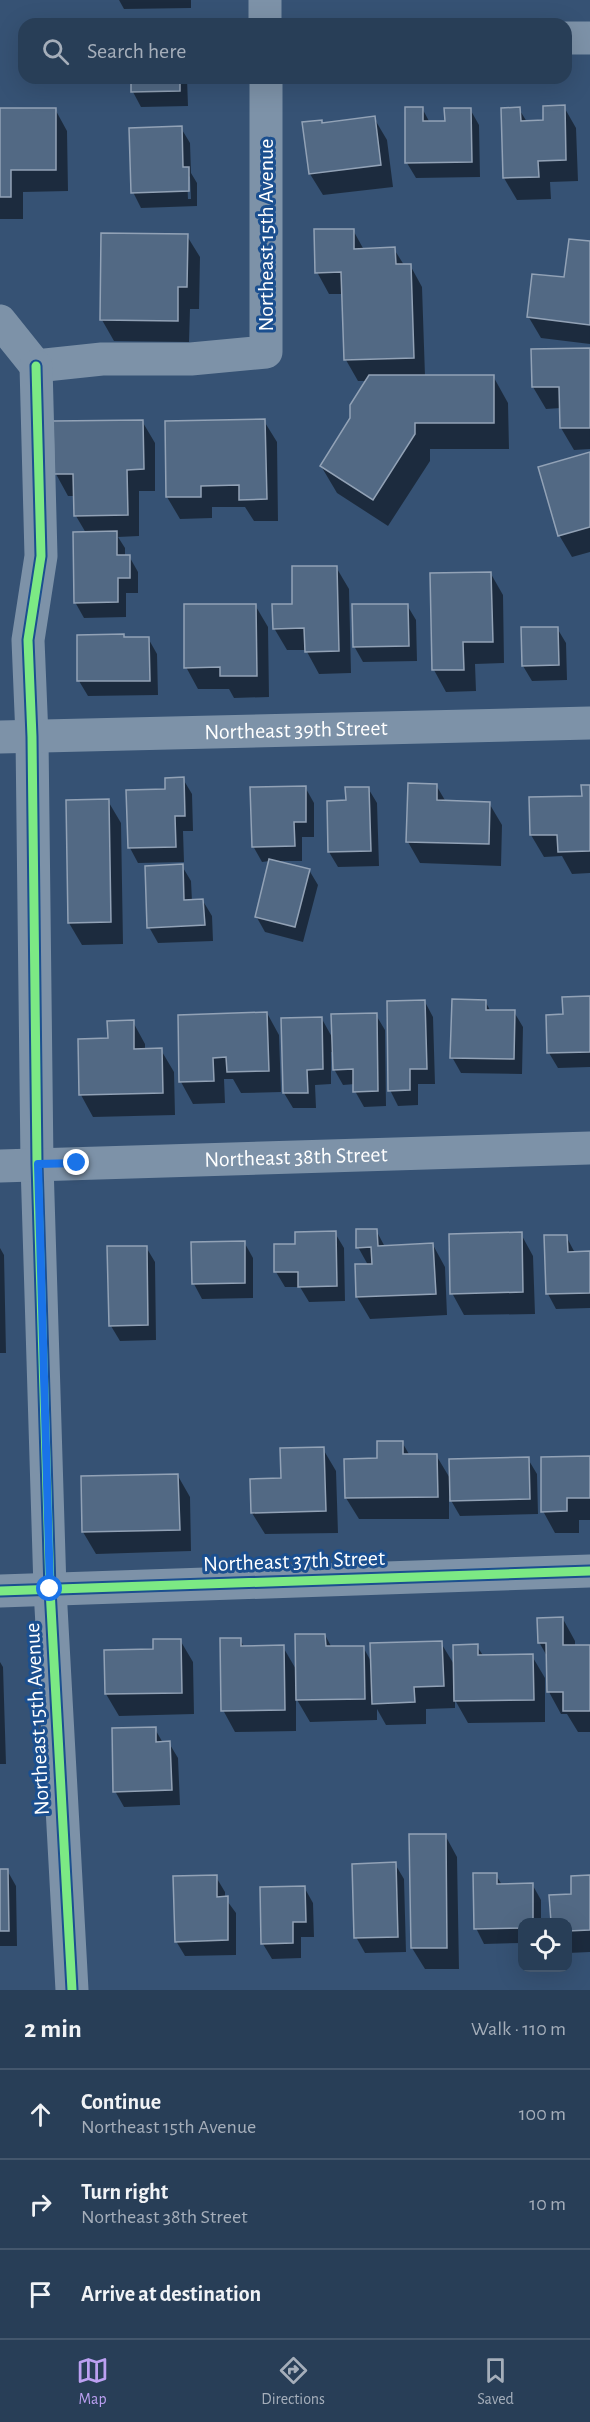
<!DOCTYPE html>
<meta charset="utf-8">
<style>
:root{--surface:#283e57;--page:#344961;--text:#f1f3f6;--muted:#a5aeba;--line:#44576d;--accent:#bca0f2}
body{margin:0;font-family:"Alegreya Sans",sans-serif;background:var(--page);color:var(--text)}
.controls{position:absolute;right:18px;bottom:18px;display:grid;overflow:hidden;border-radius:12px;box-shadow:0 6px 24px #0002}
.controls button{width:54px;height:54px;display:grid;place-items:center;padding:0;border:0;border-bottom:2px solid var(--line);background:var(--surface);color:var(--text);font:30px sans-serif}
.stop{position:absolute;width:18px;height:18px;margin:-14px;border:4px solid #1a73e8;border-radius:50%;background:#fff}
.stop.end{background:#1a73e8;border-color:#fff;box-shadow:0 2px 6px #0008}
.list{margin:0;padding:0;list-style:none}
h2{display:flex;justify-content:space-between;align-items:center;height:78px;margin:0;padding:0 24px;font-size:26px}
h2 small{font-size:20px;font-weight:400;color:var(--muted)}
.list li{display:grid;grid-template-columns:39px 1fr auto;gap:18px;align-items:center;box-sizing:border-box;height:90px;padding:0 24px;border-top:2px solid var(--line)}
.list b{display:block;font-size:22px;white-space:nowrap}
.list p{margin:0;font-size:20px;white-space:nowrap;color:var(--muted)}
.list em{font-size:20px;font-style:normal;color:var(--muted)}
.icon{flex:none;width:33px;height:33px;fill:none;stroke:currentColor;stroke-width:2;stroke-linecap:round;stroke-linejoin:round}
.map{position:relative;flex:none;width:590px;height:1990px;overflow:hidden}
.search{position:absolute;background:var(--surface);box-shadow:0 6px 24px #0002;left:18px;right:18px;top:18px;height:66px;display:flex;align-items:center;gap:15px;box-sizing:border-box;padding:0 21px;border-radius:18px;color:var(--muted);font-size:22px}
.sheet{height:348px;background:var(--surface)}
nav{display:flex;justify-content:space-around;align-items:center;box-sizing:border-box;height:84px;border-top:2px solid var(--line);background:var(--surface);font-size:16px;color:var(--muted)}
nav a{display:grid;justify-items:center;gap:3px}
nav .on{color:var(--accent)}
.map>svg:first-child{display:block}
.shadow{fill:#0007;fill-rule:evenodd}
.building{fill:#526984;stroke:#92a2b6;stroke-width:1.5}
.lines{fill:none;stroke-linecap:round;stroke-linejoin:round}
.minor{stroke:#7d92a8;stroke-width:33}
.cycleway-casing{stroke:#1b4f8f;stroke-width:13}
.cycleway{stroke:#7ce984;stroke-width:9}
.route{stroke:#1a73e8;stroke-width:8}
.labels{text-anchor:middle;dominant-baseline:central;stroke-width:6;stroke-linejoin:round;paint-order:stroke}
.street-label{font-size:22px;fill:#fff;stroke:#1b4f8f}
</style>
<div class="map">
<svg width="590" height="1990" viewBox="0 0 590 1990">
<rect width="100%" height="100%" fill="#365274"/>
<path class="shadow" d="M119,0H191V8L124,9Z
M132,78H187L188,106L141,107L133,92Z
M564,107L576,128L578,181L550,182L551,199L517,200L504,178L519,109L527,122H545Z
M422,108L430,123H446L470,109L479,125L480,177L416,178L407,163Z
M55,109L67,131L68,191L23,192V219H0V110Z
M374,118L387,140L393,187L323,195L310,174L323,124Z
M181,128L190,143L191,173L197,183V206L141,208L133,192ZM187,174L190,177L191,199H188Z
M353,230L364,250L394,249L404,265H410L422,287L425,376H493L508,403L509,449H430V461L388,526L337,493L321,466L352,418L367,381H358L346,360L343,294H329L317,272Z
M187,236L200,257L199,309H190L189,342L114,341L102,320Z
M590,243V344L541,338L528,316L566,279Z
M590,349V449L574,450L561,428V408L546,409L533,387Z
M142,421L155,443V491H139V536L118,537L125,548V556H129L138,572V593H126V617L84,618L75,602L86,533L76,516L75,496H68L56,474L55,423Z
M264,421L277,442L278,521H254L245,507H212V518L180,519L167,497L166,422Z
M590,454V552L572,557L559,535Z
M336,567L349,589L351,673L319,674L306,650H287L274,628L294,605Z
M491,574L503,595L504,663L475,664L476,691L446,692L434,670Z
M255,605L268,627L269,697L234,698L229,689H198L186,667Z
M407,605L416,620L417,661L363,662L354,646Z
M523,628H557L566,643L567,680L532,681L523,666Z
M123,635L126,639L148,638L157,654L158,695L88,696L79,681L78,636Z
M183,779L192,794L193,831H183L184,862L138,863L130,848L166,791Z
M436,785L446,802L489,803L502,825L501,866L420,863L408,842Z
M590,786V873L572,874L562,856L544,857L531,835L583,797Z
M305,787L314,803V837H302V861H277L309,870L318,885L303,942L265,932L256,916L270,861L262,862L253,846Z
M368,788L377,803L379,866L338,867L329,852L347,802Z
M108,801L121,823L123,944L82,945L69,923Z
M182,866L191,881L192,901H203L212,916L213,941L158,943L149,927Z
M590,998V1067L558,1068L549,1053L565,1016Z
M485,1001L491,1012H514L523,1027L522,1074L461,1073L452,1057Z
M425,1002L433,1017L435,1084H418V1105L398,1106L390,1090Z
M267,1013L279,1035L281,1092L241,1093L233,1079H224L225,1103L193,1104L181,1082Z
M376,1015L385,1030L386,1106L364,1107L355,1091V1084L343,1085L334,1069V1052H331V1084L315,1085L316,1108H293L284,1093L283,1019H322L333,1039Z
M133,1022L145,1044V1050H161L174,1072L175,1115L93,1117L81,1095L109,1040Z
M376,1230L385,1247L433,1245L445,1267L447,1315L370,1319L357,1297L368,1265L358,1247Z
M335,1233L344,1248L345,1301L309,1302L300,1287H285L276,1272L297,1245Z
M521,1234L533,1256L535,1314L464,1315L452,1293Z
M566,1236L575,1253H590V1308L556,1309L548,1294Z
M244,1242L253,1258V1298L202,1299L194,1284L193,1243Z
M146,1247L155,1262L156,1340L120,1341L111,1326Z
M0,1248L4,1255L6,1353H0Z
M402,1442L410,1456L436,1455L451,1480L528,1459L537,1474L538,1514L460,1516L449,1497V1519H359L346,1498Z
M323,1449L336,1471L338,1533L265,1534L252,1513L282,1479Z
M590,1457V1520H579V1533H555L543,1511Z
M178,1476L190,1497L191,1551L96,1554L83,1532Z
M563,1619L575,1641V1647H590V1732H578L567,1714H561L549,1692L548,1658L539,1642Z
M325,1635L332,1648L363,1647L372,1663L441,1643L455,1666L477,1646L484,1657L532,1656L545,1678V1722L468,1723L455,1700V1708L426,1709V1724L386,1725L377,1709V1720L310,1722L296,1698V1731L235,1732L223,1710L240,1639L244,1647H283L297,1671Z
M180,1640L193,1662L194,1714L119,1716L106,1694L154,1651Z
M0,1662L3,1667L6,1764H0Z
M155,1729L163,1743H169L178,1758L180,1805L124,1807L115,1791Z
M445,1835L457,1857L459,1969H425L412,1948Z
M395,1864L404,1879L406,1952L365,1953L356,1937Z
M0,1870H7L16,1886L17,1946H0Z
M496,1875L502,1885L532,1884L541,1900V1922H522V1943L484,1944L476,1928Z
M216,1877L225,1892V1898L236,1913V1955L185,1956L176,1941Z
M590,1877V1952L568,1953V1922H552L551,1896L573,1895Z
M304,1887L313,1903L314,1937H301V1958L272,1959L263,1944Z"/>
<path class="building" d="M131,78H180V91L131,92Z
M565,105L566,160L538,161L539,177L503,178L501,108L520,107L521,121L543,120V106Z
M405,107H423V121H445L444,108H471L472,162L405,163Z
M0,108H56V170H11V197H0Z
M375,116L381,165L309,174L302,122L322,120V123Z
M182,126L183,167H189V191L131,193L129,128Z
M314,229H354V249L395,247L396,264H411L414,358L344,360L341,272L315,273Z
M101,233L188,234L187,287H178V321L100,320Z
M569,239L590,241V325L527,317L532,274L564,277Z
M590,348V428H560L559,387H532L531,349Z
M369,375H494V423H415V434L373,500L320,466L350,418V405Z
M265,419L267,499L239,500V485L201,486V497H166L165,421Z
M143,420L144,469L127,470L128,515L74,516L73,474H54L53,421Z
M590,452V527L558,536L538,467Z
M117,531V555H130V578H118V602L74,603L73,532Z
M292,566H337L339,651L305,652L304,628L273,629L272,604H292Z
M491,572L493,642H463L464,670H432L430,573Z
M184,604H256L257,676H220V667L184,668Z
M352,604H408L409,646L353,647Z
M521,627H558L559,665L522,666Z
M124,634V637H149L150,681H77V635Z
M184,777L185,816H175L176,847L128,848L126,790L165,789V778Z
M408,783L437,784V800L490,802L489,844L406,842Z
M581,785H590V851L558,852L557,835H530L529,797L582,796Z
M306,786V822H294L295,846L252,847L250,787Z
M345,787H369L371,851L328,852L327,801L346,800Z
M109,799L111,922L68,923L66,800Z
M269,859L310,869L295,927L255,917Z
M183,864L184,900L203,899L205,925L147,928L145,866Z
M590,996V1052L547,1053L546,1015L563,1014L562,997Z
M452,999L486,1000V1010H515L514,1059L450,1058Z
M425,1000L427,1069H410V1090L388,1091L387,1001Z
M267,1012L269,1071L227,1072L226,1057L213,1058L214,1081L179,1082L178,1015Z
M377,1013L378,1091L353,1092V1069L333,1070L331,1014Z
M322,1017L323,1069L307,1070L308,1093H283L281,1018Z
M134,1020V1049L162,1048L163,1093L79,1095L78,1039L108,1038L107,1021Z
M356,1229H377L378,1246L433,1243L436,1294L356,1297L355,1264H372L371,1247L356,1248Z
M336,1231L337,1286L298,1287V1272H274V1244H295V1232Z
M522,1232L523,1292L450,1294L449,1234Z
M544,1235H567L568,1252L590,1251V1293L546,1294Z
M245,1241V1283L192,1284L191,1242Z
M107,1246H147L148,1325L109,1326Z
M377,1441H403V1454H437L438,1497L345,1498L344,1459L377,1458Z
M324,1447L326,1511L251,1513L250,1479L281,1478L280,1448Z
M590,1456V1498H567V1511L541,1512V1457Z
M529,1457L530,1499L450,1501L449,1459Z
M178,1474L180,1530L82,1532L81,1476Z
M563,1617V1645H590V1711H563V1692H547L546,1643H538L537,1618Z
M295,1634H325L326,1646H364L365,1699L296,1700Z
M220,1638H241V1646L284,1645L285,1710L221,1711Z
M153,1639H181L182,1693L105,1694L104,1650L153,1649Z
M442,1641L444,1686L414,1687L415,1702L372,1704L370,1643Z
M478,1644V1655L533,1654L534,1700L454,1701L453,1645Z
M156,1727V1742L170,1741L172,1790L113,1792L112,1728Z
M409,1834H446L447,1948H411Z
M396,1862L398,1937L354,1938L352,1864Z
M0,1869H8L9,1931H0Z
M473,1873H497V1884L533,1883V1922H522V1928L474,1929Z
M217,1875V1897L228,1896V1940L175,1942L173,1876Z
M590,1875V1930L568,1931V1922H551L549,1895L571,1894V1876Z
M305,1886L306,1922H293V1943L261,1944L260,1887Z"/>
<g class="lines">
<g class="minor">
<path d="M265,0V24"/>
<path d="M566,38H590"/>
<path d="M0,321L36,366L102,359H191L266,352V78"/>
<path d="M36,366L41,556L28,640L32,737L37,1164L50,1589L72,1990"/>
<path id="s1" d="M0,737L590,723"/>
<path id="s2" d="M0,1166L590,1148"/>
<path d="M0,1591L590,1571"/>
</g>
<g class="cycleway-casing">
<path id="cycleway" d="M36,366L41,556L28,640L32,737L37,1164L50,1589L72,1990
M0,1591L590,1571"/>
</g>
<use href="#cycleway" class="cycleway"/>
</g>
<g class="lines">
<path class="route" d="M50,1589L38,1164L77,1163"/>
</g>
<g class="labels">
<g class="street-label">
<text transform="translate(266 235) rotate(-90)">Northeast 15th Avenue</text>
<text stroke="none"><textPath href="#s1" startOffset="296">Northeast 39th Street</textPath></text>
<text stroke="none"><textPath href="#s2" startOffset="296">Northeast 38th Street</textPath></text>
<text transform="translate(294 1561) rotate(-2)">Northeast 37th Street</text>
<text transform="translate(37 1719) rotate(-93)">Northeast 15th Avenue</text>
</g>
</g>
</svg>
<div class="controls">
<button><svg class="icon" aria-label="locate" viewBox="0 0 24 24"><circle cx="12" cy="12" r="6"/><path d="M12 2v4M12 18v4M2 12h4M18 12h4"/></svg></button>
</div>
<div class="stop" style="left:50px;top:1589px"></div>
<div class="stop end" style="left:77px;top:1163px"></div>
<div class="search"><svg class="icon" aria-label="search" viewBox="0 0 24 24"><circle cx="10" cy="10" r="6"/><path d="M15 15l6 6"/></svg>Search here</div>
</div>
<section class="sheet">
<h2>2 min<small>Walk · 110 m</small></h2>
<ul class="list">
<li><svg class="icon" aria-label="ahead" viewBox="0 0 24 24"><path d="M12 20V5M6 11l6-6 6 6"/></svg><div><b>Continue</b><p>Northeast 15th Avenue</p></div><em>100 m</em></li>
<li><svg class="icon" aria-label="right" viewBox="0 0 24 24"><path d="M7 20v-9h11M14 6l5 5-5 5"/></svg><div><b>Turn right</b><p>Northeast 38th Street</p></div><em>10 m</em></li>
<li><svg class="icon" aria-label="arrive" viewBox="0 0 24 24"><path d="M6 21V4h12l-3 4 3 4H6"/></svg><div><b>Arrive at destination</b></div></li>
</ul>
</section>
<nav>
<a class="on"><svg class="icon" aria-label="map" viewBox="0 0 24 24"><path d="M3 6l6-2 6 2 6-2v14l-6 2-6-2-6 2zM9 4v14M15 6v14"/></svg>Map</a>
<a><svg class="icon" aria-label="directions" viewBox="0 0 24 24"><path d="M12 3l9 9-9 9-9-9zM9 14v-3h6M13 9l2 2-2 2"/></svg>Directions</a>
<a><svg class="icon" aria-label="saved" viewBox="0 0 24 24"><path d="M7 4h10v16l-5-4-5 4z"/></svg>Saved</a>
</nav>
